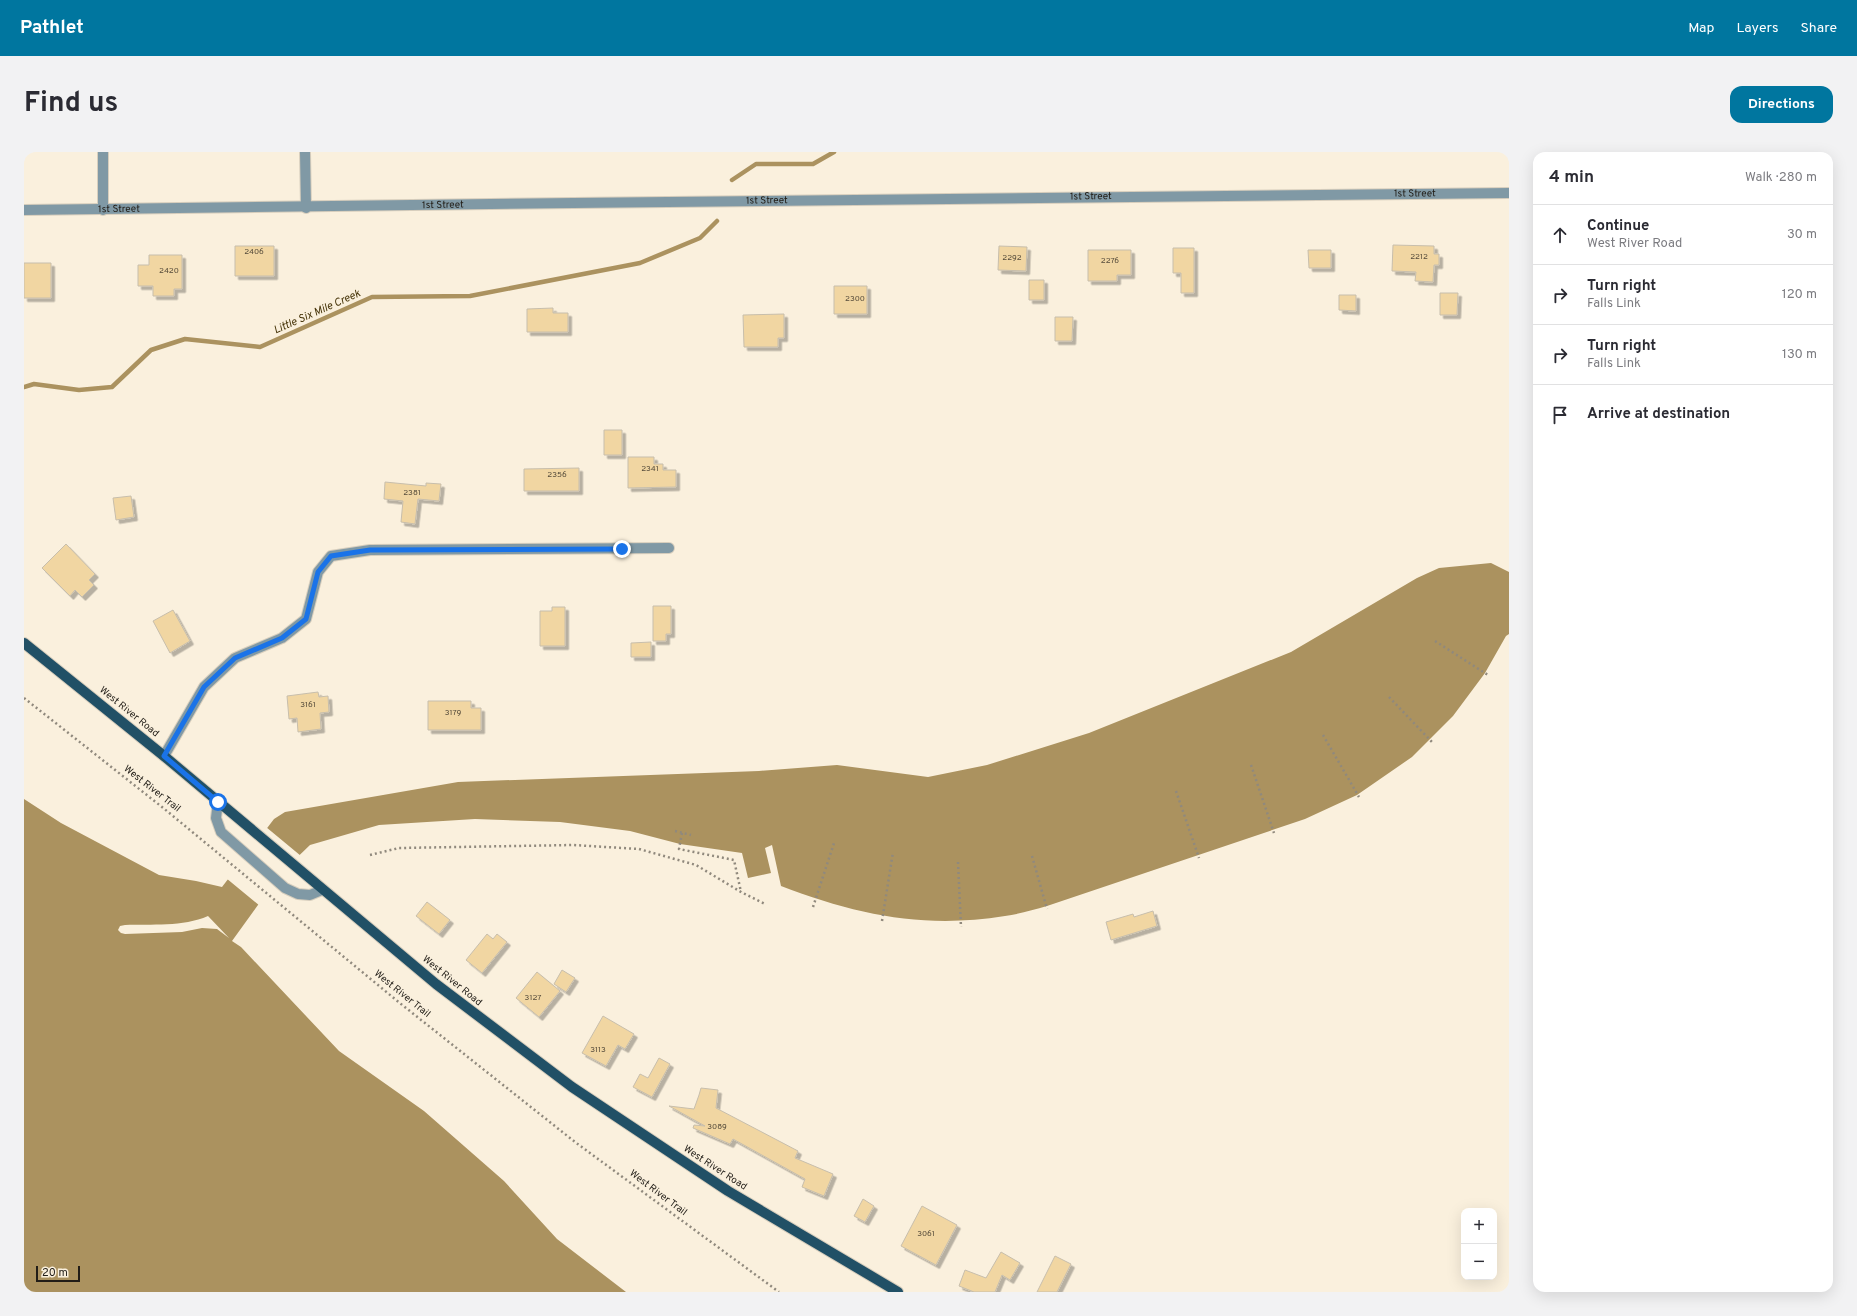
<!DOCTYPE html>
<meta charset="utf-8">
<style>
:root{--surface:#fff;--page:#f2f2f3;--text:#2b2b33;--muted:#7c7c81;--line:#e1e1e2;--accent:#00769f}
body{margin:0;font-family:Overpass,sans-serif;background:var(--page);color:var(--text)}
.controls{position:absolute;right:12px;bottom:12px;display:grid;overflow:hidden;border-radius:8px;box-shadow:0 4px 16px #0002}
.controls button{width:36px;height:36px;display:grid;place-items:center;padding:0;border:0;border-bottom:1px solid var(--line);background:var(--surface);color:var(--text);font:20px sans-serif}
.scale{position:absolute;left:12px;bottom:10px;width:44px;box-sizing:border-box;padding-left:4px;border:2px solid #211d17;border-top:0;font-size:11px;line-height:14px;white-space:nowrap;color:#211d17;-webkit-text-stroke:3px #faf0dd;paint-order:stroke}
.stop{position:absolute;width:12px;height:12px;margin:-9px;border:3px solid #1a73e8;border-radius:50%;background:#fff}
.stop.end{background:#1a73e8;border-color:#fff;box-shadow:0 1px 4px #0008}
.list{margin:0;padding:0;list-style:none}
h2{display:flex;justify-content:space-between;align-items:center;height:52px;margin:0;padding:0 16px;font-size:17px}
h2 small{font-size:13px;font-weight:400;color:var(--muted)}
.list li{display:grid;grid-template-columns:26px 1fr auto;gap:12px;align-items:center;box-sizing:border-box;height:60px;padding:0 16px;border-top:1px solid var(--line)}
.list b{display:block;font-size:15px;white-space:nowrap}
.list p{margin:0;font-size:13px;white-space:nowrap;color:var(--muted)}
.list em{font-size:13px;font-style:normal;color:var(--muted)}
.icon{flex:none;width:22px;height:22px;fill:none;stroke:currentColor;stroke-width:2;stroke-linecap:round;stroke-linejoin:round}
.map{position:relative;flex:none;width:1485px;height:1140px;overflow:hidden;border-radius:12px}
header{display:flex;align-items:center;gap:24px;box-sizing:border-box;height:56px;padding:0 20px;background:var(--accent);color:#fff}
header strong{font-size:19px}
nav{display:flex;gap:22px;margin-inline-start:auto;font-size:14px}
.intro{display:flex;align-items:center;justify-content:space-between;box-sizing:border-box;height:96px;padding:0 24px}
h1{margin:0;font-size:28px}
.button{padding:10px 18px;border-radius:12px;background:var(--accent);color:#fff;font-size:14px;font-weight:700}
main{display:flex;gap:24px;padding:0 24px}
aside{flex:1;background:var(--surface);border-radius:12px;box-shadow:0 4px 16px #0002}
.map>svg:first-child{display:block}
.water{fill:#ab925f;fill-rule:evenodd}
.pier{fill:#faf0dd}
.lines{fill:none;stroke-linecap:round;stroke-linejoin:round}
.stream{stroke:#ab925f;stroke-width:4.5}
.building{fill:#f1d6a2;stroke:#c7beac;filter:url(#shadow)}
.minor-casing{stroke:#d7cebd;stroke-width:12}
.major-casing{stroke:#d7cebd;stroke-width:12}
.path{stroke:#90897d;stroke-width:2.5;stroke-dasharray:2 3;stroke-linecap:butt}
.minor{stroke:#8099a5;stroke-width:10}
.major{stroke:#215066;stroke-width:10}
.route{stroke:#1a73e8;stroke-width:5}
.labels{text-anchor:middle;dominant-baseline:central;stroke-width:3.5;stroke-linejoin:round;paint-order:stroke}
.number-label{font-size:8px;fill:#554b3a}
.street-label{font-size:10px;fill:#211d17;stroke:#faf0dd}
.water-label{font-size:11px;font-style:italic;fill:#443206;stroke:#faf0dd}
</style>
<header>
<strong>Pathlet</strong>
<nav><a>Map</a><a>Layers</a><a>Share</a></nav>
</header>
<div class="intro"><h1>Find us</h1><a class="button">Directions</a></div>
<main>
<div class="map">
<svg width="1485" height="1140" viewBox="0 0 1485 1140">
<defs>
<filter id="shadow"><feDropShadow dx="3.5" dy="3.5" stdDeviation="0" flood-color="#0004"/></filter>
</defs>
<rect width="100%" height="100%" fill="#faf0dd"/>
<path class="water" d="M1467,411L1485,420V482L1482,484L1461,521L1429,564L1388,605L1333,643L1281,667L1023,754C1009,758 995,762 981,764C900,777 833,763 757,734L748,693L741,696L747,721L724,726L718,701L656,692L606,679L536,670L451,667L355,673L286,693L257,721L208,789L217,795L315,899L400,959L480,1029L533,1087L602,1140H0V647L37,671L135,723L172,729L198,735L250,667L261,660L434,630L735,619L813,613L904,625L963,613L1065,581L1267,500L1393,426L1415,416ZM184,764L205,786L193,777L178,776L158,780L101,782L97,781L94,778L96,774L101,773C127,772 159,775 184,764Z"/>
<path class="pier" d="M242,675L277,704L259,722L236,754L202,726Z"/>
<g class="lines">
<path class="stream" d="M708,28L732,12H789L810,0
M0,235L10,232L55,238L88,235L127,198L161,187L236,195L348,145L446,144L616,111L676,86L693,69"/>
</g>
<path class="building" d="M1369,93L1410,94V102H1415V113H1410L1409,130L1391,129L1392,120L1368,119Z
M211,94H250V124H211Z
M975,94L1003,95L1002,119L974,118Z
M1149,96H1170V141H1157V121H1149Z
M1064,98H1107V123H1093V129H1064Z
M1284,98H1307V116H1285Z
M125,103H158V137H150V144H129V134H114V113H125Z
M0,111H27V146H0Z
M1005,128H1020V148H1005Z
M810,134H843V162H810Z
M1416,141H1434L1433,163H1416Z
M1315,143H1332V159L1315,158Z
M529,156V161H544V180H503V157Z
M760,162V186H754V195H720L719,163Z
M1031,165H1049L1048,189H1031Z
M580,278H598V303H580Z
M604,305H630V312H639V318H652V335L604,336Z
M555,316V339H500V317Z
M361,330L402,334V331L417,332L415,349L394,347L391,372L377,370L379,349L360,347Z
M107,344L110,365L92,368L89,346Z
M42,392L71,422L65,428L70,433L58,445L51,438L46,444L18,416Z
M629,454H647V482H642V489H629Z
M528,455H541V494H516V459H528Z
M149,458L166,489L146,501L129,469Z
M627,490V505H607V491Z
M294,540L295,545L304,544L305,560L296,561L297,577L274,580L273,566L265,567L263,544Z
M404,549H447V556H457V578H404Z
M403,750L426,768L415,782L392,764Z
M1129,759L1133,774L1087,788L1082,770L1109,762L1110,765Z
M463,782L469,787L473,782L483,790L458,821L442,808Z
M538,818L551,826L542,840L530,832Z
M513,820L536,839L515,865L492,846Z
M579,864L610,882L601,897L594,893L582,914L558,901Z
M635,906L646,912L628,945L609,935L616,922L624,926Z
M677,936L694,938L692,956L774,999L771,1006L809,1022L800,1044L778,1035L781,1027L709,987L706,992L669,976L670,973L681,974L645,954L670,957L675,943Z
M839,1047L850,1054L841,1070L830,1064Z
M898,1054L933,1073L912,1113L877,1094Z
M977,1100L996,1111L986,1128L978,1123L971,1140H950L935,1134L941,1118L962,1126Z
M1031,1104L1047,1112L1033,1140H1013Z"/>
<g class="lines">
<g class="minor-casing">
<g id="minor">
<path d="M79,0V58"/>
<path d="M281,0L282,56"/>
<path id="s1" d="M0,58C495,53 990,43 1485,41"/>
<path d="M140,604L180,535L211,506L258,486L282,467L294,420L307,404L346,398L645,396"/>
<path d="M194,650L192,666L197,680L261,736L274,742L286,743L298,738"/>
</g>
</g>
<g class="major-casing">
<path id="major" d="M0,491L140,604L412,832L548,935L704,1039L874,1140"/>
</g>
<path class="path" d="M1411,489L1464,523
M1365,545L1408,590
M0,546L138,655L377,852L551,990L755,1140
M1299,583L1335,645
M1227,613L1250,681
M1152,639L1175,706
M651,679L667,683
M658,681L655,697L710,708L717,740
M346,703L375,696L549,693L615,697L672,713L717,740L741,752
M1008,704L1023,757
M934,710L937,775
M789,755L810,691
M858,769L869,700"/>
<use href="#minor" class="minor"/>
<use href="#major" class="major"/>
</g>
<g class="lines">
<path class="route" d="M194,650L140,604L180,535L211,506L258,486L282,467L294,420L307,404L346,398L598,397"/>
</g>
<g class="labels">
<g class="number-label">
<text x="230" y="100">2406</text>
<text x="1395" y="105">2212</text>
<text x="988" y="106">2292</text>
<text x="1086" y="109">2276</text>
<text x="145" y="119">2420</text>
<text x="831" y="147">2300</text>
<text x="626" y="317">2341</text>
<text x="533" y="323">2356</text>
<text x="388" y="341">2381</text>
<text x="284" y="553">3161</text>
<text x="429" y="561">3179</text>
<text x="509" y="846">3127</text>
<text x="574" y="898">3113</text>
<text x="693" y="975">3089</text>
<text x="902" y="1082">3061</text>
</g>
<g class="street-label">
<text stroke="none"><textPath href="#s1" startOffset="1391">1st Street</textPath></text>
<text stroke="none"><textPath href="#s1" startOffset="1067">1st Street</textPath></text>
<text stroke="none"><textPath href="#s1" startOffset="743">1st Street</textPath></text>
<text stroke="none"><textPath href="#s1" startOffset="419">1st Street</textPath></text>
<text stroke="none"><textPath href="#s1" startOffset="95">1st Street</textPath></text>
<text transform="translate(105 560) rotate(39)">West River Road</text>
<text transform="translate(128 637) rotate(38)">West River Trail</text>
<text transform="translate(428 829) rotate(39)">West River Road</text>
<text transform="translate(378 842) rotate(39)">West River Trail</text>
<text transform="translate(691 1016) rotate(33)">West River Road</text>
<text transform="translate(634 1041) rotate(37)">West River Trail</text>
</g>
<g class="water-label">
<text transform="translate(293 160) rotate(-24)">Little Six Mile Creek</text>
</g>
</g>
</svg>
<div class="controls">
<button>+</button>
<button>−</button>
</div>
<div class="scale">20 m</div>
<div class="stop" style="left:194px;top:650px"></div>
<div class="stop end" style="left:598px;top:397px"></div>
</div>
<aside>
<h2>4 min<small>Walk · 280 m</small></h2>
<ul class="list">
<li><svg class="icon" aria-label="ahead" viewBox="0 0 24 24"><path d="M12 20V5M6 11l6-6 6 6"/></svg><div><b>Continue</b><p>West River Road</p></div><em>30 m</em></li>
<li><svg class="icon" aria-label="right" viewBox="0 0 24 24"><path d="M7 20v-9h11M14 6l5 5-5 5"/></svg><div><b>Turn right</b><p>Falls Link</p></div><em>120 m</em></li>
<li><svg class="icon" aria-label="right" viewBox="0 0 24 24"><path d="M7 20v-9h11M14 6l5 5-5 5"/></svg><div><b>Turn right</b><p>Falls Link</p></div><em>130 m</em></li>
<li><svg class="icon" aria-label="arrive" viewBox="0 0 24 24"><path d="M6 21V4h12l-3 4 3 4H6"/></svg><div><b>Arrive at destination</b></div></li>
</ul>
</aside>
</main>
